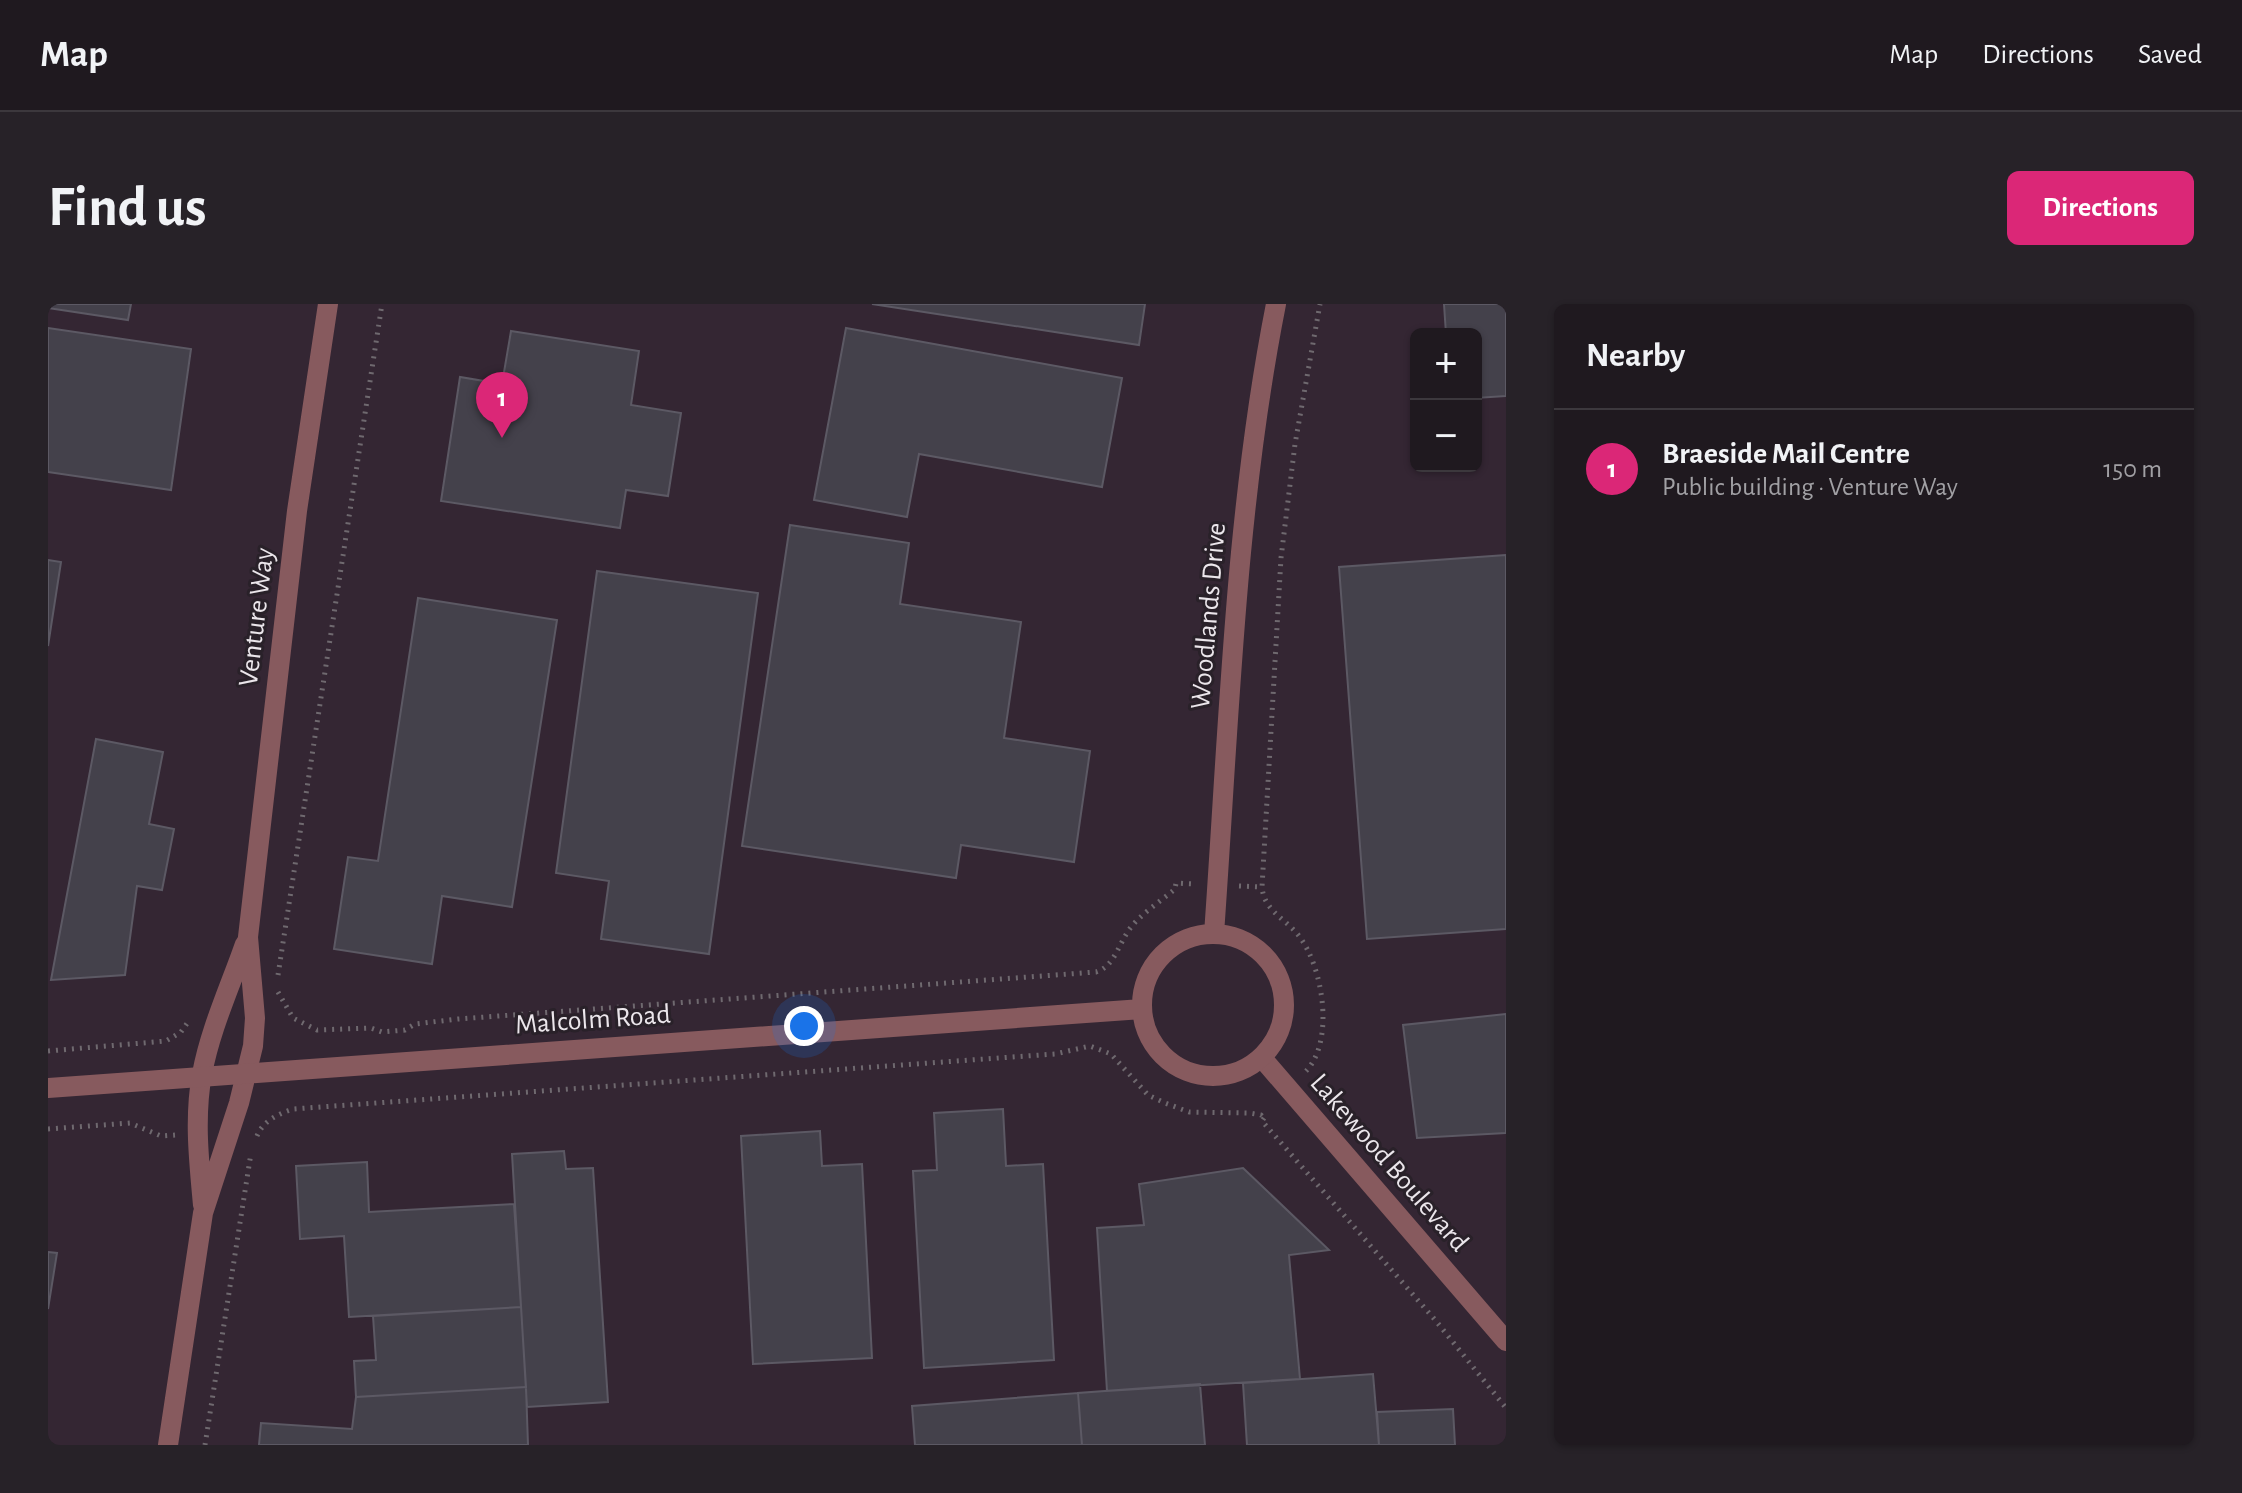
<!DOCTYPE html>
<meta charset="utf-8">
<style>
:root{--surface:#1f191f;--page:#272228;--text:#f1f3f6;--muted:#a1a0a4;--line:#3c383d;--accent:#db2777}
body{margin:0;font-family:"Alegreya Sans",sans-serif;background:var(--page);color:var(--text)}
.controls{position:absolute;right:24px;top:24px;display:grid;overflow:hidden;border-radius:12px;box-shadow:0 2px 6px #0004}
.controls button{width:72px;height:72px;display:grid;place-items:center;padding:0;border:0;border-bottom:2px solid var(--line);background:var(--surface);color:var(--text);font:40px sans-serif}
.you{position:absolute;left:756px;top:722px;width:28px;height:28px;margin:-20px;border:6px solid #fff;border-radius:50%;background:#1a73e8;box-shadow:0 0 0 12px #1a73e833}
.badge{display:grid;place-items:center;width:52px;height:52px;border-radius:50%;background:var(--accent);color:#fff;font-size:26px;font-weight:700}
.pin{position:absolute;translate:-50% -66px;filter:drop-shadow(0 2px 4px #0008)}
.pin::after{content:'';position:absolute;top:42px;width:28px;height:24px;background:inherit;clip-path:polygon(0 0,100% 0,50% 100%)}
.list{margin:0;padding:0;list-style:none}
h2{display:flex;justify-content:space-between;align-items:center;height:104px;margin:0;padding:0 32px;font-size:34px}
h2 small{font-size:26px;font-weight:400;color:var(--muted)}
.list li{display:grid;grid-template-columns:52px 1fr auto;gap:24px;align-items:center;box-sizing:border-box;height:120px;padding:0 32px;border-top:2px solid var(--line)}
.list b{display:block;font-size:30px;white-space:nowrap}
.list p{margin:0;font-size:26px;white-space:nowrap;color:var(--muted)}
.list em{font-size:26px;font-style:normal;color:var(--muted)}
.map{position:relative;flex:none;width:1458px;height:1141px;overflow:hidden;border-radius:12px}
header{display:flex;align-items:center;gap:48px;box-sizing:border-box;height:112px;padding:0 40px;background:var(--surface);border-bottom:2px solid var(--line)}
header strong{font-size:38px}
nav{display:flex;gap:44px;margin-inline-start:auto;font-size:28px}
.intro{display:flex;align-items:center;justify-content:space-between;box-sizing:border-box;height:192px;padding:0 48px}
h1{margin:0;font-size:56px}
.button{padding:20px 36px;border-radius:12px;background:var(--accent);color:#fff;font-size:28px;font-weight:700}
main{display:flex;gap:48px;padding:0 48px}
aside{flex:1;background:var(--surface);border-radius:12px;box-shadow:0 2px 6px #0004}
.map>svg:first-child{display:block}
.industrial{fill:#342633;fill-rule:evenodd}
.building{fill:#44414b;stroke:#5c5964;stroke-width:2}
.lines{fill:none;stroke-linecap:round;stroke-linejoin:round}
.path{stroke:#6f696f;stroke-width:5;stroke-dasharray:2 6;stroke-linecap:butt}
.minor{stroke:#875a5e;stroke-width:20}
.tertiary{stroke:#875a5e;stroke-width:20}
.labels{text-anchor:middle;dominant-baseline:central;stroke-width:6;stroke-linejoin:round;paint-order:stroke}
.street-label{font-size:28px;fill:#ebe6eb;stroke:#292129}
</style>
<header>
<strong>Map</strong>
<nav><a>Map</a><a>Directions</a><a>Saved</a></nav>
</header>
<div class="intro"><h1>Find us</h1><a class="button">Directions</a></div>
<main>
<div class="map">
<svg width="1458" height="1141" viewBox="0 0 1458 1141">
<rect width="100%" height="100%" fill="#292129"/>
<path class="industrial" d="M0,0H1458V1141H0ZM1368,30H1428V162H1368Z"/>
<path class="building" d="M0,0H83L80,16L0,4Z
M824,0H1097L1091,41Z
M1396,0H1458V92L1428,94V30H1398Z
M0,24L143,45L123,186L0,168Z
M798,24L1074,74L1054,183L871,150L859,213L766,196Z
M463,27L591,47L583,101L633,109L620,192L578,186L572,224L393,197L412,73L454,80Z
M742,221L861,239L852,300L973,318L956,434L1042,447L1026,558L913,541L908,574L694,542Z
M1458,251V625L1319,635L1291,263Z
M0,256L13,258L0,342Z
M549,267L710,289L661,650L553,635L561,577L508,569Z
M370,294L509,316L464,603L394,592L384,660L286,645L300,553L330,557Z
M48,435L115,448L101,520L126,525L114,586L89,582L77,671L3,676Z
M1458,710V829L1369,834L1355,721Z
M955,805L958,862L995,860L1006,1056L876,1064L865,867L889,866L886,809Z
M772,827L774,862L814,860L824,1054L705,1060L693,832Z
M516,847L518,865L545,864L560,1098L479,1103L464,850Z
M319,858L321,908L466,900L473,1003L301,1013L296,932L252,935L248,862Z
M1195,864L1281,946L1241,951L1252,1075L1059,1087L1049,924L1096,921L1091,880Z
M0,948L9,949L0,1005Z
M473,1003L478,1083L308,1093L306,1057L328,1056L325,1012Z
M1325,1070L1331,1141H1199L1195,1079Z
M1152,1080L1157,1141H1034L1030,1089Z
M478,1083L480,1141H211L213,1119L304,1125L308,1093Z
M1030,1089L1034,1141H867L864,1102Z
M1405,1105L1407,1141H1331L1329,1108Z"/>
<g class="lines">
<path class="path" d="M1191,582L1214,583
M230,671L334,0
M230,688L245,714L269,726L323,724L334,728L357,726L367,720L410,715L1048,668C1065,663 1070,643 1079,629C1089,612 1112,598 1127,585L1128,579L1146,580
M0,747L118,737L133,728L140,718
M1258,767C1287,737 1275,663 1251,632C1237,614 1216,607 1214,583L1233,254L1247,140L1272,0
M1216,814L1214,817L1388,1017L1458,1104
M0,825L82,819L113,832L127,831
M209,832C215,817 230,810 245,805L978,752L1007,750L1042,742L1063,750L1100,791L1117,799L1141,808L1201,809L1213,811L1216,814
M157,1141L203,849"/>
<path class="minor" d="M1214,754L1458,1037
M155,901C151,857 146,814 154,770C162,726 182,683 197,640
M120,1141L155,909L191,799L205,742L207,714L200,633L249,207L280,0"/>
<path class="tertiary" d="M1094 701a71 71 0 1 1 142 0a71 71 0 1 1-142 0Z
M1166,630C1181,420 1187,207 1228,0
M0,784L1094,705"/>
</g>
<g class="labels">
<g class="street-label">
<text transform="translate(1161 312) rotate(-85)">Woodlands Drive</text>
<text transform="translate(209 313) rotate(-83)">Venture Way</text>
<text transform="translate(545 716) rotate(-4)">Malcolm Road</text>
<text transform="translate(1341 859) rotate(49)">Lakewood Boulevard</text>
</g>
</g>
</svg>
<div class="controls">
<button>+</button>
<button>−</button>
</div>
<div class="you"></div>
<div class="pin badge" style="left:454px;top:134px">1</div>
</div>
<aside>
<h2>Nearby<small></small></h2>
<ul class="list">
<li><span class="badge">1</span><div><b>Braeside Mail Centre</b><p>Public building · Venture Way</p></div><em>150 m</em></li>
</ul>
</aside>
</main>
